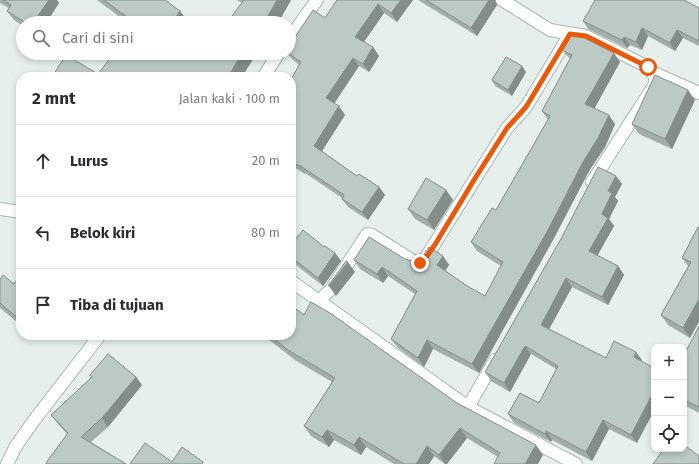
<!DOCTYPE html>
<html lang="id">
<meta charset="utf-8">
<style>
:root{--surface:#fff;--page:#f2f2f3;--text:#2b2b33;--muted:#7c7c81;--line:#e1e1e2}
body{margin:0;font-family:"Fira Sans",sans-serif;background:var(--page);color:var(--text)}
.controls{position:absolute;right:12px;bottom:12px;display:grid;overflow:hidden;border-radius:8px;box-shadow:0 2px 6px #0003}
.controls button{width:36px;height:36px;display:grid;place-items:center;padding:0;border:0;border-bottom:1px solid var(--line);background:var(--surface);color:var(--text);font:20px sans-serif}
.stop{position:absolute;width:12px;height:12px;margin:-9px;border:3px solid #ea580c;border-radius:50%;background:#fff}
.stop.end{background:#ea580c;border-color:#fff;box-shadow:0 1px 4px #0008}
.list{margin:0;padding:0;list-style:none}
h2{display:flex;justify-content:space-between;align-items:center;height:52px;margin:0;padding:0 16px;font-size:17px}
h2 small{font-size:13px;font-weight:400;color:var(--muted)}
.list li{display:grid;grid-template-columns:26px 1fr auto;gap:12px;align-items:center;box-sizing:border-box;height:72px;padding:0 16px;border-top:1px solid var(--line)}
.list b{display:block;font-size:15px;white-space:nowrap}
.list em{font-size:13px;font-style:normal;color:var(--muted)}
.icon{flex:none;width:22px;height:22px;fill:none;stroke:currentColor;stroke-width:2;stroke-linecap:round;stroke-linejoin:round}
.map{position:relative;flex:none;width:699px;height:464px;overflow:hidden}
.search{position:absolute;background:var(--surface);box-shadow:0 2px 6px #0003;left:16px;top:16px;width:280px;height:44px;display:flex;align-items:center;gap:10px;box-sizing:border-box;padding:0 14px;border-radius:22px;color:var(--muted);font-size:15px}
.panel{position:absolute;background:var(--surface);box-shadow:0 2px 6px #0003;left:16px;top:72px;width:280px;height:268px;border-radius:16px}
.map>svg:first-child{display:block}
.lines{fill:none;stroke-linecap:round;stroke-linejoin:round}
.street-casing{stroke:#a8b8b2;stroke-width:14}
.street{stroke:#fff;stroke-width:12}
.wall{fill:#a1aea9}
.shaded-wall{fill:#838d89}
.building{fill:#bbcac4;stroke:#838d89}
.route{stroke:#ea580c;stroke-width:5}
</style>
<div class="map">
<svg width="699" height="464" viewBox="0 0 699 464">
<rect width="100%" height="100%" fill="#e6efeb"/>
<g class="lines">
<g class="street-casing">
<path id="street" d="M502,0L550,30L586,36L648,67C653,73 656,76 655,84L592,182
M289,39L317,0
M654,73L699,93
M263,77L279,53
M0,209L21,212
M291,281L468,407L576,464
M319,301L332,288L367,234L372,235L415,262L420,263L425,259L507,128L526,107L570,34
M468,407L495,360
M7,464L16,446L35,419L100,335"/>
</g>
<use href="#street" class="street"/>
</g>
<path class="wall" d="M0,0H57L59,3L46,23H23V26L14,20L7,11L9,8L0,3Z
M97,0H165L180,11L188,22L187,23H128Z
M237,0H291L278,23H227L242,3Z
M337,0H413L397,22L384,13L364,42L373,47L379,56L369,72L359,66L334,103L345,115L322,151L357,176L379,187L385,195L368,220L348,207L342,199V198L305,173V174L295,168L291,175V79L299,65L292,59L287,53H289L325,18Z
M418,0H495L497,5L477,36Z
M699,8V46L683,38L675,51L648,36L642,50L630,45L627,48L588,29L583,21Z
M562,50L620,62L594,108L615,124L605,147L589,171L554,238L479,373L433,349L424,367L398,348L391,339L415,294L388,276L383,283L360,269L354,260L405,259L412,261L443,256L449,265L445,271L467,286L485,296L501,266L477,251L471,242L496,210L548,120L542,111L570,59Z
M526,72L512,96L495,86L492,80Z
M695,100L672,149L639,134L632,124Z
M616,176L622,184L615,197L618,201L609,219L614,226L597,255L618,266L624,275L608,305L572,287L549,329L606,358L642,360V362L637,443L609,429L592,461L552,440L551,442L514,423L508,414L539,403L556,369L531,354L510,392L491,381L485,372Z
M446,190L453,200L434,230L415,219L408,209Z
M698,227L690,338L668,325L661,315L688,266L682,258Z
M291,245L324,247L335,253L341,261L323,286L291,261Z
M21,274V325L0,308V279L14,284Z
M304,315L457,403L543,455L498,457L467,438L447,464H445L434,456L429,464H394L366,447L361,455L334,440L329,447L311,436L304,426L332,382L295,360L268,339L265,335H291Z
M699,326V413L684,405V355Z
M90,375L136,377L142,385L108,427L91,442L126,464H47L46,463L67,434L58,424L51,415L92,378Z"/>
<path class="shaded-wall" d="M49,0H57L59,3L46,23H33Z
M277,0H291L278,23H264Z
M401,0H413L397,22L391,13Z
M489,0H495L497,5L477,36L471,28Z
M378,4L384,13L361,46L355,37Z
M180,11L188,22L187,23H176L174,20Z
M642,28L648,36L642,50L636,42Z
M677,30L683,38L675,51L670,43Z
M624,37L630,45L627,48L622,40Z
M373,47L379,56L369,72L363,64Z
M242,53H257L242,77H228Z
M614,53L620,62L592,113L585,104Z
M353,58L359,66L332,107L326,98Z
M522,66L526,72L512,96L508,90Z
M688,90L695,100L672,149L665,139Z
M339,106L345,115L320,154L314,146Z
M609,115L615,124L605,147L589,171L554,238L479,373L472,364Z
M291,162L295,168L291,175Z
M299,165L305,173V174L299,166Z
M616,176L622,184L615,197L618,201L609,219L614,226L595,260L589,251L602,214L608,191Z
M379,187L385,195L368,220L362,212Z
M446,190L453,200L434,230L427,220Z
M335,253L341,261L323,286L318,278Z
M443,256L449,265L443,274L437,265Z
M348,262L355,272L336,296L329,286Z
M618,266L624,275L608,305L602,297Z
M382,267L388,276L383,283L377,274Z
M566,278L572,287L547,333L541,325Z
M699,299V322L690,338L683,328Z
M427,340L433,349L424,367L418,358Z
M525,346L531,354L510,392L504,383Z
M636,352L642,360L640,366L634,357Z
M136,377L142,385L108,427L102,418Z
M654,391V411L637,443L631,435Z
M603,420L609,429L592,461L586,452Z
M460,428L467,438L447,464H445L439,455Z
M327,430L334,440L329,447L322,437Z
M546,431L552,440L551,442L545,434Z
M359,437L366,447L361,455L354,445Z
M536,445L543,455L538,464H525Z
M427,446L434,456L429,464H416Z"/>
<path class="building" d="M3,0H49L33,23H26L7,11L11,5Z
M104,0H165L180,11L174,20L179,23H135Z
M244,0H277L264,23H227Z
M337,0H401L391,13L378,4L355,37L373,47L363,64L353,58L326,98L339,106L314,146L357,176L359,174L379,187L362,212L342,199L344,195L299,165V166L291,161V79L301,62L288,53H289V46L313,10L325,18Z
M426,0H489L471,28Z
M595,0H684L699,8V41L677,30L670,43L642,28L636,42L624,37L622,40L583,21Z
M572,33L577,34L614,53L585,104L609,115L598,138L583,162L548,230L472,364L427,340L418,358L391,339L417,291L382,267L377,274L354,260L369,237L405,259L412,261H416L423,256L429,247L443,256L437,265L467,286L485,296L503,262L471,242L492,208L496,210L550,116L542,111L572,55L562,50Z
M114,53H242L228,77H52L66,55L98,74Z
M506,57L522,66L508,90L492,80Z
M655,75L688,90L665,139L632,124Z
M598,167L616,176L608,191L612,193L602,214L608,218L589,251L618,266L602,297L566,278L541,325L606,358L614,341L636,352L634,357L654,368V391L631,435L603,420L586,452L546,431L545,434L508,414L520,393L539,403L558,366L525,346L504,383L485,372L562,237Z
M426,178L446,190L427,220L408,209Z
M698,227H699V299L683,328L661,315L691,262L682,258Z
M303,230L324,247L325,246L335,253L318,278L291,257V245Z
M346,261L348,262L329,286H328Z
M21,274V319L20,320L0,303V279L3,275L14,284Z
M311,302L330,313L457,403L536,445L525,464H494L500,453L460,428L439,455L427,446L416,464H404L359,437L354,445L327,430L322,437L304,426L335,378L288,350L269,335H291V305L304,315Z
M699,326V407L684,400V355Z
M108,354L136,377L102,418L81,437L126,464H47L46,463L68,433L51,415L92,377L90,375Z
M145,443L172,462L182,447L203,462L202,464H130Z
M684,445L699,456V464H653L664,449H684Z"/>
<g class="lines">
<path class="route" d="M420,263L425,259L436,243L474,180L507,128L526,107L570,34L586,36L648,67"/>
</g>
</svg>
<div class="controls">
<button>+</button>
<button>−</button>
<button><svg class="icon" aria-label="locate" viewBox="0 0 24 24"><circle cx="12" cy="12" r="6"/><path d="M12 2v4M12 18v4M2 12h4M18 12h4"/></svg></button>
</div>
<div class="stop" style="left:648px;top:67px"></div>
<div class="stop end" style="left:420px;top:263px"></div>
<div class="search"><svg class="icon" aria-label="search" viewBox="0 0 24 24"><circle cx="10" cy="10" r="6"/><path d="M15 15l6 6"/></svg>Cari di sini</div>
<section class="panel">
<h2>2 mnt<small>Jalan kaki · 100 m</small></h2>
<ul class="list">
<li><svg class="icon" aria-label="ahead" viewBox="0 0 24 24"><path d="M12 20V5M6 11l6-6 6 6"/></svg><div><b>Lurus</b></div><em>20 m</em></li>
<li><svg class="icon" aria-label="left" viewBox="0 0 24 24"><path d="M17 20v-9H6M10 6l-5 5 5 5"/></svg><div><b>Belok kiri</b></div><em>80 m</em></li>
<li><svg class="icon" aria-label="arrive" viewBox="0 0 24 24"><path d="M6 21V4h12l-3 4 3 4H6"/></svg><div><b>Tiba di tujuan</b></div></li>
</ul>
</section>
</div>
